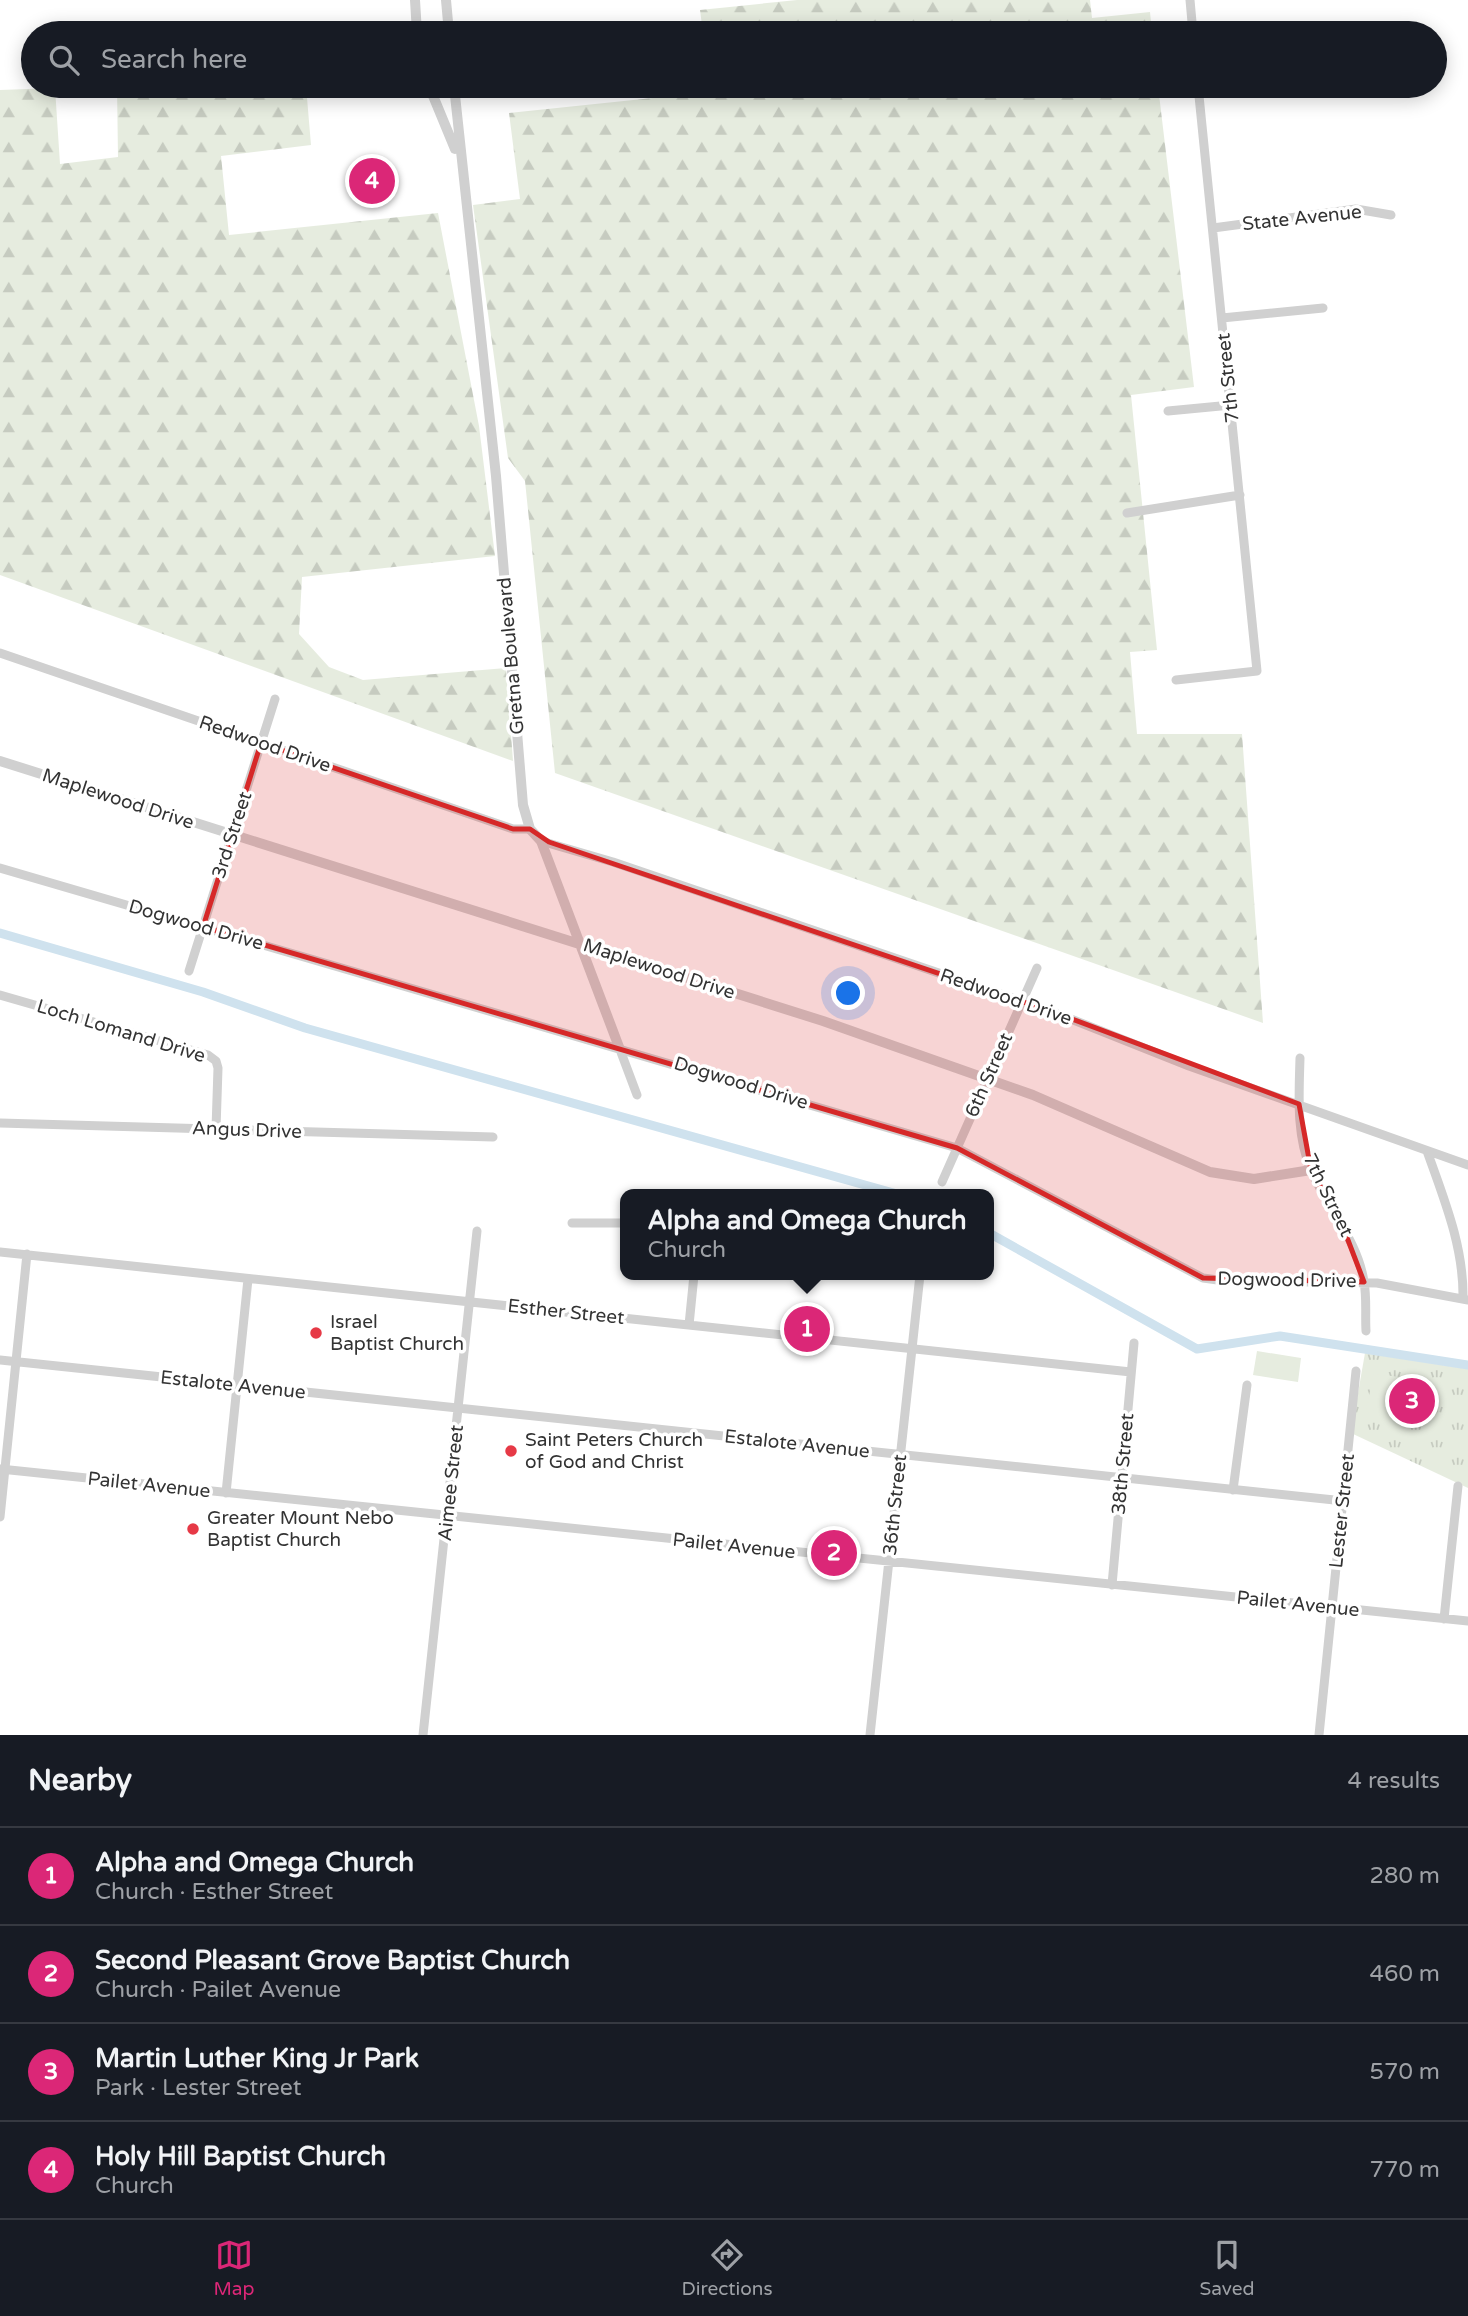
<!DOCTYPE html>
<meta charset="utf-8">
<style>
:root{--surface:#171b24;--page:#242831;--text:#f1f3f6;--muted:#9ea1a6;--line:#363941;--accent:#db2777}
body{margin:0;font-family:"Varela Round",sans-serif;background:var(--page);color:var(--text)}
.you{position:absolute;left:849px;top:994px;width:24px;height:24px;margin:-18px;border:5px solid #fff;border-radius:50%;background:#1a73e8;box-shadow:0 0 0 10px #1a73e833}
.badge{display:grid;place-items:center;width:46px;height:46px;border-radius:50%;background:var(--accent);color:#fff;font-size:23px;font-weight:700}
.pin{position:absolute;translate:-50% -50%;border:4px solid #fff;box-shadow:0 2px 7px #0006}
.popup{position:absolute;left:620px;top:1189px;width:374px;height:91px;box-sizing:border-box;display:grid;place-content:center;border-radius:14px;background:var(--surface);filter:drop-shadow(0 2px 5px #0005);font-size:23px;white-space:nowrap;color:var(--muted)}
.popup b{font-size:26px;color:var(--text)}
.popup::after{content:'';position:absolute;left:50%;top:100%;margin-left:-14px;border:14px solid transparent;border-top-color:var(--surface)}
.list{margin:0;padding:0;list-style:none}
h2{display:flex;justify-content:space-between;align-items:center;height:91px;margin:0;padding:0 28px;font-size:30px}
h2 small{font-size:23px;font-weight:400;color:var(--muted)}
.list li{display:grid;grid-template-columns:46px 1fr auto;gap:21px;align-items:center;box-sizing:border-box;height:98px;padding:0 28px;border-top:2px solid var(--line)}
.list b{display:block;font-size:26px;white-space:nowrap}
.list p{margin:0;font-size:23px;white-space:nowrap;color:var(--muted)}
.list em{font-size:23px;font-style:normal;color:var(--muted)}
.icon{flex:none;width:38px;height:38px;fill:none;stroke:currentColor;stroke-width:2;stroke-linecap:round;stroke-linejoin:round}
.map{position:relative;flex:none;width:1468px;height:1735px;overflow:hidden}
.search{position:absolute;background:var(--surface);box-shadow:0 4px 18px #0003;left:21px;right:21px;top:21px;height:77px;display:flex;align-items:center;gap:18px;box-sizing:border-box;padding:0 24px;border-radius:38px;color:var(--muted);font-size:26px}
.sheet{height:483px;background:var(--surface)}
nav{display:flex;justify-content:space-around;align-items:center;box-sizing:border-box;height:98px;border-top:2px solid var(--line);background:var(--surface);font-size:19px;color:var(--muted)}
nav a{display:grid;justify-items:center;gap:4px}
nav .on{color:var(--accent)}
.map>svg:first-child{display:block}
.grass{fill:url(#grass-tufts)}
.forest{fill:url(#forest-firs)}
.pitch{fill:#e6ecdf}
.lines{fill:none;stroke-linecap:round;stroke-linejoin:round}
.canal{stroke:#cfe2ee;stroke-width:9}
.minor{stroke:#d0d0d0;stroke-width:9}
.tertiary{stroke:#d0d0d0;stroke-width:10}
.marked{fill:#d62828;fill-opacity:0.2;stroke:#d62828;stroke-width:5;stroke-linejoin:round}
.poi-dot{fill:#e63946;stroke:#fff;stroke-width:2.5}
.labels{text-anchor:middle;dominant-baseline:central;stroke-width:7;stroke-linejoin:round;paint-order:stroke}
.street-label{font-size:19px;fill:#333;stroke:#fff}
.poi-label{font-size:19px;fill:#333;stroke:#fff;text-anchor:start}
</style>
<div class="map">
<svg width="1468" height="1735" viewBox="0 0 1468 1735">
<defs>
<pattern id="grass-tufts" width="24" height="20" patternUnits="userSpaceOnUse" patternTransform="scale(1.75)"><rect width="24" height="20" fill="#e6ecdf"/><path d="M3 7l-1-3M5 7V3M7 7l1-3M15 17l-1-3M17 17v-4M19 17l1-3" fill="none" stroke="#c6cbc0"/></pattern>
<pattern id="forest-firs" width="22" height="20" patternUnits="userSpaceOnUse" patternTransform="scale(1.75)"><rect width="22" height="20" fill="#e6ecdf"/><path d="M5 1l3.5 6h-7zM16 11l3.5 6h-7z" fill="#c6cbc0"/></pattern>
</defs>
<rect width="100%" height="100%" fill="#fff"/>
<path class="grass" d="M1365,1353L1468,1369V1488L1351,1433Z"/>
<path class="forest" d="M797,0H1090L1092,18L1150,12L1152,33H703L700,10Z
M117,86H306L311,145L221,156L229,235L438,213L479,426L495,556L302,577L299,634L329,667L363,680L506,668L513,761L0,575V90L55,88L60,164L118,157Z
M709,86H1158L1194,387L1131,395L1157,650L1130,652L1137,734H1242L1263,1023L555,773L525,481L508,458L473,205L520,199L509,113L710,92Z"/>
<path class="pitch" d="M1257,1351L1301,1358L1298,1382L1253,1375Z
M1374,1374L1409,1378L1408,1396L1399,1411L1385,1414L1366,1409Z"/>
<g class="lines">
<path class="canal" d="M0,933L203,992L305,1028L897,1194
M989,1233L1197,1349L1280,1336L1468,1365"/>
<path class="minor" d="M1190,0L1193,33
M1213,228L1356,209L1391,215
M1222,318L1323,308
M1168,411L1231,405
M1127,513L1240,495
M0,653L513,829H530
M1176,680L1257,671L1198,86
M541,841L613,862L1056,1013L1189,1066L1468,1165
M0,868L957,1148L1203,1278L1225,1281L1377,1283L1468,1300
M189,971L275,699
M0,995L208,1055L216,1061L218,1068L216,1129
M619,1047L637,1095
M1300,1058C1299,1095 1296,1135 1311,1170C1327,1208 1358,1240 1364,1282C1367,1298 1365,1315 1366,1331
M0,1123L493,1137
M1427,1151C1444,1199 1464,1247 1463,1299
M942,1182L1037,968
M572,1223H625
M0,1252L1131,1372
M689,1325L694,1275
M0,1360L1344,1501
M0,1469L1468,1621
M1233,1490L1247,1385
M226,1493L248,1279
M0,1517L27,1254
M1112,1585L1134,1343
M1444,1619L1458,1486
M423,1735L477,1231
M870,1735L920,1275
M1319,1735L1356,1371"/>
<path class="tertiary" d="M415,0L417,33
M446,0L449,33
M429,86L455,149
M454,86L496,476L523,805L530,829L541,841L619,1047
M0,761L823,1021L1033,1095L1210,1172L1254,1179L1311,1170"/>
</g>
<path class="marked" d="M261,743L513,829H530L549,842L1056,1013L1299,1104L1311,1170L1343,1227L1364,1282L1203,1278L957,1148L203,927Z"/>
<g class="poi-dot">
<circle cx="316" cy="1333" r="7"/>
<circle cx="511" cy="1451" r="7"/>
<circle cx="193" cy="1529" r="7"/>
</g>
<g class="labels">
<g class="street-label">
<text transform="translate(1302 218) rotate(-6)">State Avenue</text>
<text transform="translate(1228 378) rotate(-96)">7th Street</text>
<text transform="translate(511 656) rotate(-95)">Gretna Boulevard</text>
<text transform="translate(265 744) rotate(19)">Redwood Drive</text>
<text transform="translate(118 799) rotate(18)">Maplewood Drive</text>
<text transform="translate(232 835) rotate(-72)">3rd Street</text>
<text transform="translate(196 925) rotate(16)">Dogwood Drive</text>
<text transform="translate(659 969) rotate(18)">Maplewood Drive</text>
<text transform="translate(1006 997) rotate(19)">Redwood Drive</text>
<text transform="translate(121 1031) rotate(17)">Loch Lomand Drive</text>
<text transform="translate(989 1075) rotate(-66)">6th Street</text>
<text transform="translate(741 1083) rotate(17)">Dogwood Drive</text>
<text transform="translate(247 1130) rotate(2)">Angus Drive</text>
<text transform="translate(1328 1195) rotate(64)">7th Street</text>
<text transform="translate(1287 1280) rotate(1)">Dogwood Drive</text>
<text transform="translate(566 1312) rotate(6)">Esther Street</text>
<text transform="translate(233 1385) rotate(6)">Estalote Avenue</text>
<text transform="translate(797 1444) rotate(6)">Estalote Avenue</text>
<text transform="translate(1123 1464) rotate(-85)">38th Street</text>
<text transform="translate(451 1483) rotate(-84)">Aimee Street</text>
<text transform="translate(149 1485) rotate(6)">Pailet Avenue</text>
<text transform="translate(895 1505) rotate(-84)">36th Street</text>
<text transform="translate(1342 1511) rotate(-84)">Lester Street</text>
<text transform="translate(734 1546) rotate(6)">Pailet Avenue</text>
<text transform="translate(1298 1604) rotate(6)">Pailet Avenue</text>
</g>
<g class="poi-label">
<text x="330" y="1322">Israel<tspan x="330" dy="22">Baptist Church</tspan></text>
<text x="525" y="1440">Saint Peters Church<tspan x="525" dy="22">of God and Christ</tspan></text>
<text x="207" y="1518">Greater Mount Nebo<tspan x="207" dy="22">Baptist Church</tspan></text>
</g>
</g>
</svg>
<div class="you"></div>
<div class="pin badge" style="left:807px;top:1329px">1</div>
<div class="popup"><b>Alpha and Omega Church</b>Church</div>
<div class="pin badge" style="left:834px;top:1553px">2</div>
<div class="pin badge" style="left:1412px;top:1401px">3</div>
<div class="pin badge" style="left:372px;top:181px">4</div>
<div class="search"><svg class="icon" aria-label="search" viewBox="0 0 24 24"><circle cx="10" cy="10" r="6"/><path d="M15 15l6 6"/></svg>Search here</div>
</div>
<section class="sheet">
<h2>Nearby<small>4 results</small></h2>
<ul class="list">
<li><span class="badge">1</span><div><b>Alpha and Omega Church</b><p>Church · Esther Street</p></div><em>280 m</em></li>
<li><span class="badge">2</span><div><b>Second Pleasant Grove Baptist Church</b><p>Church · Pailet Avenue</p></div><em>460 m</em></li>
<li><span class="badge">3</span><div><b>Martin Luther King Jr Park</b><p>Park · Lester Street</p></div><em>570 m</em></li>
<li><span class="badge">4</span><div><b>Holy Hill Baptist Church</b><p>Church</p></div><em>770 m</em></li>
</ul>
</section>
<nav>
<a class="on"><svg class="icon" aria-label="map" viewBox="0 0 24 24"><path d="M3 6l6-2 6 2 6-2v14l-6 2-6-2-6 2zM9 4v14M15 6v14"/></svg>Map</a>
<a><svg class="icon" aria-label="directions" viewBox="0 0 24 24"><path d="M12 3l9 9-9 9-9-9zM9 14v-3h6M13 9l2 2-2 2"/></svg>Directions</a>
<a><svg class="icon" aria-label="saved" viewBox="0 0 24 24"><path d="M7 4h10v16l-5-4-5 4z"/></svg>Saved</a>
</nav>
